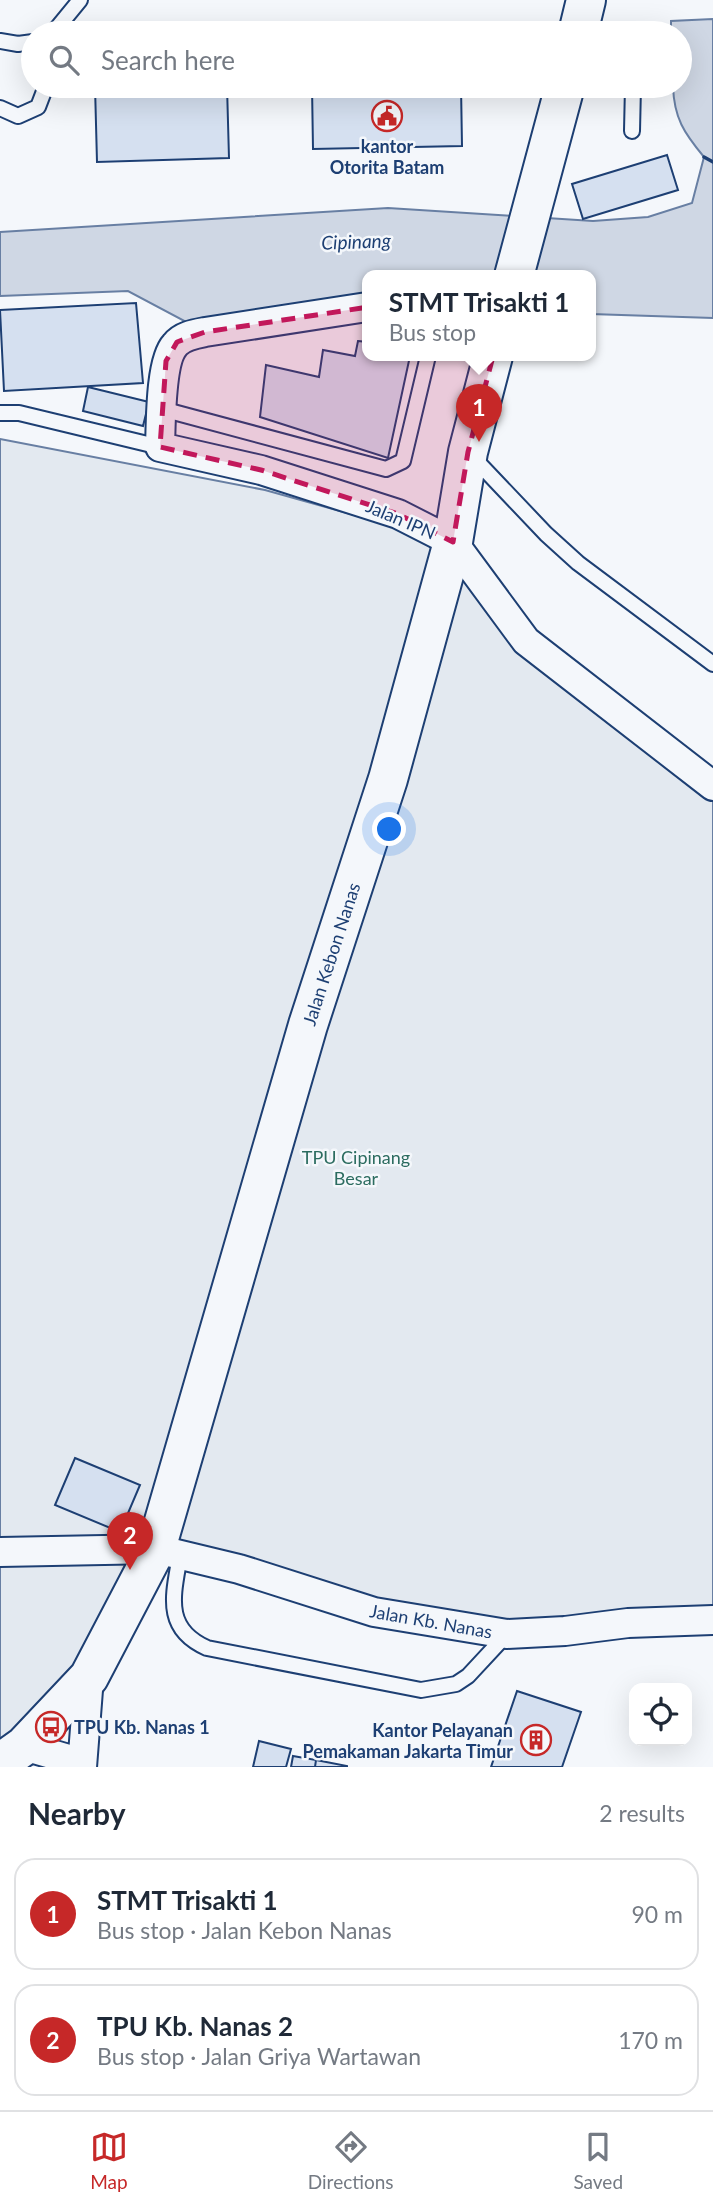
<!DOCTYPE html>
<meta charset="utf-8">
<style>
:root{--surface:#fff;--page:#f2f2f3;--text:#1f2937;--muted:#747a83;--line:#e0e1e3;--accent:#c62828}
body{margin:0;font-family:Lato,sans-serif;background:var(--page);color:var(--text)}
.controls{position:absolute;right:21px;bottom:21px;display:grid;overflow:hidden;border-radius:14px;box-shadow:0 7px 28px #0002}
.controls button{width:63px;height:63px;display:grid;place-items:center;padding:0;border:0;border-bottom:2px solid var(--line);background:var(--surface);color:var(--text);font:35px sans-serif}
.you{position:absolute;left:390px;top:830px;width:24px;height:24px;margin:-18px;border:5px solid #fff;border-radius:50%;background:#1a73e8;box-shadow:0 0 0 10px #1a73e833}
.badge{display:grid;place-items:center;width:46px;height:46px;border-radius:50%;background:var(--accent);color:#fff;font-size:23px;font-weight:700}
.pin{position:absolute;translate:-50% -58px;filter:drop-shadow(0 2px 4px #0008)}
.pin::after{content:'';position:absolute;top:37px;width:24px;height:21px;background:inherit;clip-path:polygon(0 0,100% 0,50% 100%)}
.popup{position:absolute;left:362px;top:270px;width:234px;height:91px;box-sizing:border-box;display:grid;place-content:center;border-radius:14px;background:var(--surface);filter:drop-shadow(0 2px 5px #0005);font-size:23px;white-space:nowrap;color:var(--muted)}
.popup b{font-size:26px;color:var(--text)}
.popup::after{content:'';position:absolute;left:50%;top:100%;margin-left:-14px;border:14px solid transparent;border-top-color:var(--surface)}
.list{margin:0;padding:0;list-style:none}
h2{display:flex;justify-content:space-between;align-items:center;height:91px;margin:0;padding:0 28px;font-size:30px}
h2 small{font-size:23px;font-weight:400;color:var(--muted)}
.list li{display:grid;grid-template-columns:46px 1fr auto;gap:21px;align-items:center;box-sizing:border-box;height:112px;margin:0 14px 14px;padding:0 14px;border:2px solid var(--line);border-radius:21px}
.list b{display:block;font-size:26px;white-space:nowrap}
.list p{margin:0;font-size:23px;white-space:nowrap;color:var(--muted)}
.list em{font-size:23px;font-style:normal;color:var(--muted)}
.icon{flex:none;width:38px;height:38px;fill:none;stroke:currentColor;stroke-width:2;stroke-linecap:round;stroke-linejoin:round}
.map{position:relative;flex:none;width:713px;height:1767px;overflow:hidden}
.search{position:absolute;background:var(--surface);box-shadow:0 7px 28px #0002;left:21px;right:21px;top:21px;height:77px;display:flex;align-items:center;gap:18px;box-sizing:border-box;padding:0 24px;border-radius:38px;color:var(--muted);font-size:26px}
.sheet{height:343px;background:var(--surface)}
nav{display:flex;justify-content:space-around;align-items:center;box-sizing:border-box;height:98px;border-top:2px solid var(--line);background:var(--surface);font-size:19px;color:var(--muted)}
nav a{display:grid;justify-items:center;gap:4px}
nav .on{color:var(--accent)}
.map>svg:first-child{display:block}
.green{fill:#e3e9f0;stroke:#687fa3;stroke-width:2}
.water{fill:#cfd7e4;stroke:#687fa3;stroke-width:2}
.building{fill:#d5e0f0;stroke:#1d3f73;stroke-width:2}
.lines{fill:none;stroke-linecap:round;stroke-linejoin:round}
.lane-casing{stroke:#1d3f73;stroke-width:18}
.street-casing{stroke:#1d3f73;stroke-width:32}
.secondary-casing{stroke:#1d3f73;stroke-width:42}
.lane{stroke:#f4f7fb;stroke-width:14}
.street{stroke:#f4f7fb;stroke-width:28}
.secondary{stroke:#f4f7fb;stroke-width:38}
.wall{stroke:#1d3f73;stroke-width:3.5}
.marked{fill:#c2185b;fill-opacity:0.2;stroke:#c2185b;stroke-width:5;stroke-dasharray:14 9;stroke-linejoin:round}
.labels{text-anchor:middle;dominant-baseline:central;stroke-width:5;stroke-linejoin:round;paint-order:stroke}
.poi-label{font-size:18px;font-weight:bold;fill:#1d3f73;stroke:#f4f7fb}
.street-label{font-size:18px;fill:#1d3f73;stroke:#f4f7fb}
.park-label{font-size:18px;fill:#2c6c60;stroke:#f4f7fb}
.water-label{font-size:19px;font-style:italic;fill:#1d3f73;stroke:#f4f7fb}
</style>
<div class="map">
<svg width="713" height="1767" viewBox="0 0 713 1767">
<rect width="100%" height="100%" fill="#f4f7fb"/>
<path class="green" d="M0,439L265,490L411,531L713,785V1620L507,1634L156,1550L109,1642L0,1763Z"/>
<path class="water" d="M713,19V318L591,314V276H367V307L205,332L128,291L0,296V232L388,208L593,221L648,217L692,203L704,157C684,133 674,118 673,86H680V33H671V21Z"/>
<path class="building" d="M225,23V33H93V27Z
M95,86H227L229,158L97,162Z
M312,86H461L462,146L313,149Z
M667,155L678,190L583,219L572,184Z
M136,303L143,383L4,391L0,310Z
M358,341L367,342V356H410L388,458L260,417L266,365L319,377L323,350L355,356Z
M88,387L149,402L143,426L83,411Z
M75,1458L140,1485L120,1532L55,1505Z
M517,1691L581,1712L562,1767H491Z
M259,1741L291,1749L286,1767H253Z
M293,1756L316,1760L315,1767H291Z
M316,1760L347,1766V1767H315Z"/>
<g class="lines">
<g class="lane-casing">
<path id="lane" d="M53,33L80,0
M0,41L18,44L33,42
M0,108L18,116L38,107L46,86
M632,131L633,86
M162,409L386,469L403,461L428,356
M0,413H19L160,447
M471,455L546,534L578,563L713,664
M180,1555C174,1593 162,1628 207,1648L421,1690L456,1684L468,1676L507,1634"/>
</g>
<g class="street-casing">
<path id="street" d="M367,307L205,332C194,334 182,336 175,345C160,361 161,424 160,447L261,470L398,514L453,542L526,641L713,786
M0,1552L156,1549L239,1569L374,1612L507,1634L565,1631L628,1623L713,1620
M24,1746L82,1763
M82,1767L89,1677"/>
</g>
<g class="secondary-casing">
<path id="secondary" d="M578,33L586,0
M514,276L565,86
M0,1763L24,1746L89,1677L156,1549L308,1025L388,779L453,542L468,452L493,356"/>
</g>
<use href="#lane" class="lane"/>
<use href="#street" class="street"/>
<use href="#secondary" class="secondary"/>
<path class="wall" d="M704,157L713,162"/>
</g>
<path class="marked" d="M510,291L468,452L453,542L398,514L261,470L160,447L166,361L177,342L205,332L460,293Z"/>
<defs>
<g id="civic-ring" transform="scale(1.575)"><circle r="9.5" fill="#f4f7fb" stroke="#c62828" stroke-width="1.5"/><path d="M-.6-6.5H3V-4.5H.6V-3L4-1V1h2V6H-6V1h2V-1L-.6-3ZM-1.2 2.5V6h2.4V2.5Z" fill="#c62828"/></g>
<g id="bus-ring" transform="scale(1.575)"><circle r="9.5" fill="#f4f7fb" stroke="#c62828" stroke-width="1.5"/><path d="M-5-6H5V4H4V6H2V4H-2V6H-4V4H-5ZM-3.5-4V0h7V-4ZM-3.5 1.2v1.5H-2V1.2ZM2 1.2v1.5H3.5V1.2Z" fill="#c62828"/></g>
<g id="building-ring" transform="scale(1.575)"><circle r="9.5" fill="#f4f7fb" stroke="#c62828" stroke-width="1.5"/><path d="M-4-6H4V6H1V3H-1V6H-4ZM-2.5-4.3h1.7v1.8h-1.7ZM.8-4.3h1.7v1.8H.8ZM-2.5-1h1.7V.8h-1.7ZM.8-1h1.7V.8H.8Z" fill="#c62828"/></g>
</defs>
<g fill-rule="evenodd">
<use href="#civic-ring" x="387" y="116"/>
<use href="#bus-ring" x="51" y="1727"/>
<use href="#building-ring" x="536" y="1740"/>
</g>
<g class="labels">
<g class="poi-label">
<text x="387" y="146">kantor<tspan x="387" dy="21">Otorita Batam</tspan></text>
<text x="74" y="1727" text-anchor="start">TPU Kb. Nanas 1</text>
<text x="513" y="1730" text-anchor="end">Kantor Pelayanan<tspan x="513" dy="21">Pemakaman Jakarta Timur</tspan></text>
</g>
<g class="street-label">
<text transform="translate(401 519) rotate(23)">Jalan IPN</text>
<text transform="translate(331 954) rotate(-72)">Jalan Kebon Nanas</text>
<text transform="translate(431 1621) rotate(10)">Jalan Kb. Nanas</text>
</g>
<g class="park-label">
<text x="356" y="1157">TPU Cipinang<tspan x="356" dy="21">Besar</tspan></text>
</g>
<g class="water-label">
<text transform="translate(356 241) rotate(-2)">Cipinang</text>
</g>
</g>
</svg>
<div class="controls">
<button><svg class="icon" aria-label="locate" viewBox="0 0 24 24"><circle cx="12" cy="12" r="6"/><path d="M12 2v4M12 18v4M2 12h4M18 12h4"/></svg></button>
</div>
<div class="you"></div>
<div class="pin badge" style="left:479px;top:442px">1</div>
<div class="popup"><b>STMT Trisakti 1</b>Bus stop</div>
<div class="pin badge" style="left:130px;top:1570px">2</div>
<div class="search"><svg class="icon" aria-label="search" viewBox="0 0 24 24"><circle cx="10" cy="10" r="6"/><path d="M15 15l6 6"/></svg>Search here</div>
</div>
<section class="sheet">
<h2>Nearby<small>2 results</small></h2>
<ul class="list">
<li><span class="badge">1</span><div><b>STMT Trisakti 1</b><p>Bus stop · Jalan Kebon Nanas</p></div><em>90 m</em></li>
<li><span class="badge">2</span><div><b>TPU Kb. Nanas 2</b><p>Bus stop · Jalan Griya Wartawan</p></div><em>170 m</em></li>
</ul>
</section>
<nav>
<a class="on"><svg class="icon" aria-label="map" viewBox="0 0 24 24"><path d="M3 6l6-2 6 2 6-2v14l-6 2-6-2-6 2zM9 4v14M15 6v14"/></svg>Map</a>
<a><svg class="icon" aria-label="directions" viewBox="0 0 24 24"><path d="M12 3l9 9-9 9-9-9zM9 14v-3h6M13 9l2 2-2 2"/></svg>Directions</a>
<a><svg class="icon" aria-label="saved" viewBox="0 0 24 24"><path d="M7 4h10v16l-5-4-5 4z"/></svg>Saved</a>
</nav>
